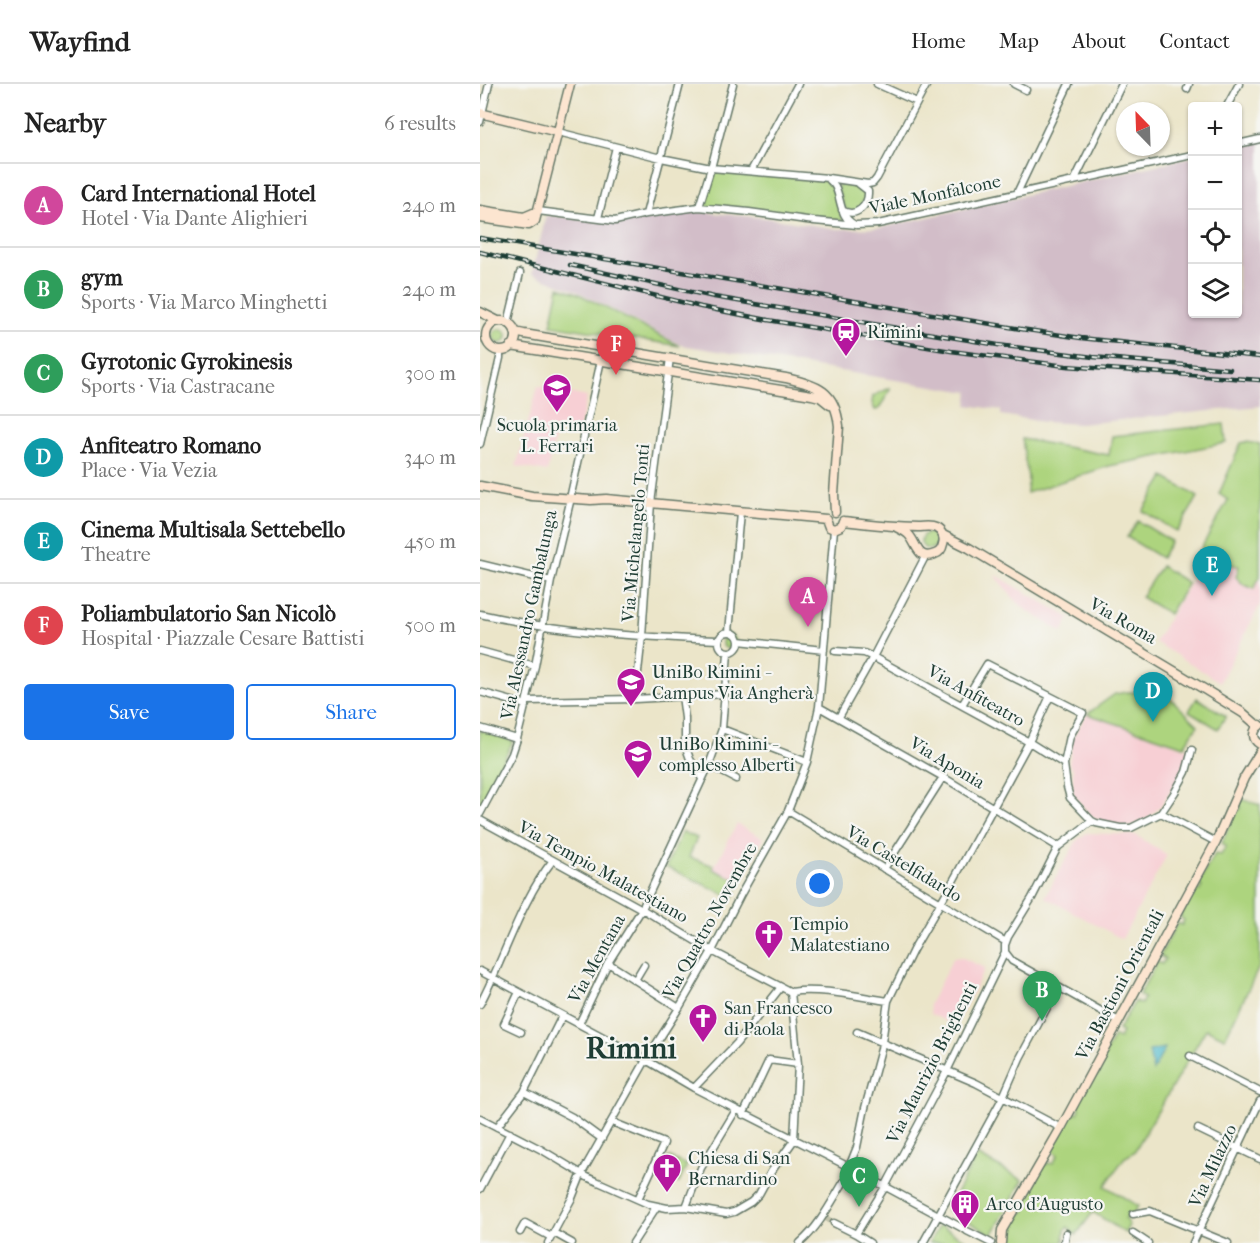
<!DOCTYPE html>
<meta charset="utf-8">
<style>
:root{--surface:#fff;--page:#f2f2f2;--text:#222;--muted:#767676;--line:#e0e0e0;--accent:#1a73e8}
body{margin:0;font-family:"IM FELL French Canon",serif;background:var(--page);color:var(--text)}
.controls{position:absolute;right:18px;top:18px;display:grid;overflow:hidden;border-radius:6px;box-shadow:0 2px 4px #0004}
.controls button{width:54px;height:54px;display:grid;place-items:center;padding:0;border:0;border-bottom:2px solid var(--line);background:var(--surface);color:var(--text);font:30px sans-serif}
.compass{position:absolute;left:636px;top:18px;width:54px;height:54px;border-radius:50%;background:var(--surface);box-shadow:0 2px 4px #0004;rotate:337deg}
.you{position:absolute;left:340px;top:800px;width:21px;height:21px;margin:-15px;border:4px solid #fff;border-radius:50%;background:#1a73e8;box-shadow:0 0 0 9px #1a73e833}
.badge{display:grid;place-items:center;width:39px;height:39px;border-radius:50%;background:var(--accent);color:#fff;font-size:20px;font-weight:700}
.pin{position:absolute;translate:-50% -50px;filter:drop-shadow(0 2px 3px #0008)}
.pin::after{content:'';position:absolute;top:32px;width:21px;height:18px;background:inherit;clip-path:polygon(0 0,100% 0,50% 100%)}
.list{margin:0;padding:0;list-style:none}
h2{display:flex;justify-content:space-between;align-items:center;height:78px;margin:0;padding:0 24px;font-size:26px}
h2 small{font-size:20px;font-weight:400;color:var(--muted)}
.list li{display:grid;grid-template-columns:39px 1fr auto;gap:18px;align-items:center;box-sizing:border-box;height:84px;padding:0 24px;border-top:2px solid var(--line)}
.list b{display:block;font-size:22px;white-space:nowrap}
.list p{margin:0;font-size:20px;white-space:nowrap;color:var(--muted)}
.list em{font-size:20px;font-style:normal;color:var(--muted)}
.actions{display:flex;gap:12px;padding:18px 24px}
.actions a{flex:1;padding:14px 0;border:2px solid var(--accent);border-radius:6px;text-align:center;font-size:21px;color:var(--accent)}
.actions .main{background:var(--accent);color:#fff}
.icon{flex:none;width:33px;height:33px;fill:none;stroke:currentColor;stroke-width:2;stroke-linecap:round;stroke-linejoin:round}
.map{position:relative;flex:none;width:780px;height:1159px;overflow:hidden}
header{display:flex;align-items:center;gap:36px;box-sizing:border-box;height:84px;padding:0 30px;background:var(--surface);border-bottom:2px solid var(--line)}
header strong{font-size:28px}
nav{display:flex;gap:33px;margin-inline-start:auto;font-size:21px}
main{display:flex}
aside{flex:1;background:var(--surface)}
.map>svg:first-child{display:block}
.built{fill:#f7cfd4}
.industrial{fill:#d2bdc8}
.green{fill:#add47e;stroke:#668859;stroke-width:1.5}
.water{fill:#4eb9ca;stroke:#367b7f;stroke-width:1.5}
.lines{fill:none;stroke-linecap:round;stroke-linejoin:round}
.street-tunnel{stroke:#c2c3ab;stroke-width:6;stroke-dasharray:6 3;stroke-linecap:butt}
.street-casing{stroke:#667868;stroke-width:9}
.secondary-casing{stroke:#667868;stroke-width:11}
.street{stroke:#fff;stroke-width:6}
.secondary{stroke:#fce5d0;stroke-width:8}
.rail-casing{stroke:#1f3d34;stroke-width:4.5}
.rail{stroke:#f6f6f2;stroke-width:2;stroke-dasharray:7;stroke-linecap:butt}
.labels{text-anchor:middle;dominant-baseline:central;stroke-width:4.5;stroke-linejoin:round;paint-order:stroke}
.street-label{font-size:18px;fill:#1f3d34;stroke:#f6f6f2}
.poi-label{font-size:18px;fill:#1f3d34;stroke:#f6f6f2;text-anchor:start}
.town-label{font-size:30px;font-weight:bold;fill:#1f3d34;stroke:#f6f6f2}
</style>
<header>
<strong>Wayfind</strong>
<nav><a>Home</a><a>Map</a><a>About</a><a>Contact</a></nav>
</header>
<main>
<aside>
<h2>Nearby<small>6 results</small></h2>
<ul class="list">
<li><span class="badge" style="background:#d1479c">A</span><div><b>Card International Hotel</b><p>Hotel · Via Dante Alighieri</p></div><em>240 m</em></li>
<li><span class="badge" style="background:#2e9e5b">B</span><div><b>gym</b><p>Sports · Via Marco Minghetti</p></div><em>240 m</em></li>
<li><span class="badge" style="background:#2e9e5b">C</span><div><b>Gyrotonic Gyrokinesis</b><p>Sports · Via Castracane</p></div><em>300 m</em></li>
<li><span class="badge" style="background:#0f9aa8">D</span><div><b>Anfiteatro Romano</b><p>Place · Via Vezia</p></div><em>340 m</em></li>
<li><span class="badge" style="background:#0f9aa8">E</span><div><b>Cinema Multisala Settebello</b><p>Theatre</p></div><em>450 m</em></li>
<li><span class="badge" style="background:#e0444e">F</span><div><b>Poliambulatorio San Nicolò</b><p>Hospital · Piazzale Cesare Battisti</p></div><em>500 m</em></li>
</ul>
<div class="actions"><a class="main">Save</a><a>Share</a></div>
</aside>
<div class="map">
<svg width="780" height="1159" viewBox="0 0 780 1159">
<rect width="100%" height="100%" fill="#f6f6f2"/>
<filter id="ink" filterUnits="userSpaceOnUse"><feTurbulence type="fractalNoise" baseFrequency=".0167" numOctaves="2"/><feDisplacementMap in="SourceGraphic" scale="12" xChannelSelector="R" yChannelSelector="G"/><feConvolveMatrix kernelMatrix="1 2 1 2 8 2 1 2 1" color-interpolation-filters="sRGB"/></filter>
<filter id="wash" filterUnits="userSpaceOnUse"><feTurbulence type="fractalNoise" baseFrequency=".008" numOctaves="4" result="noise"/><feDisplacementMap in="SourceGraphic" scale="24" xChannelSelector="R" yChannelSelector="G"/><feGaussianBlur stdDeviation="1.35" result="paint"/><feColorMatrix in="noise" values="0 0 0 0 0 0 0 0 0 0 0 0 0 0 0 0 0 1.4 0 .05"/><feComposite in="paint" operator="in"/></filter>
<g filter="url(#wash)">
<rect width="100%" height="100%" fill="#ebe5c9"/>
<path class="built" d="M58,302L107,313L98,350L77,346L67,388L36,382Z
M723,477L758,482L755,493L764,502L774,506L780,492V521L740,598L675,558Z
M516,491L590,534L582,548L546,526L535,516L515,492Z
M607,630L711,666L705,686L679,724L668,734L650,743L626,740L611,732L593,710V685L589,680L593,653Z
M257,740L283,754L261,798L233,785Z
M607,749L656,751L687,771L642,855L565,813L597,756Z
M481,873L505,884L475,942L451,930L449,921L473,874Z"/>
<path class="industrial" d="M780,58V322L600,340L564,338L521,331V326L487,321L489,308L201,261L97,207L52,190L66,131L138,139L212,127L288,134L358,145L400,144L712,73V230H758V63Z"/>
<path class="green" d="M233,87L346,96L352,104L363,137L222,122Z
M361,99C368,99 388,100 386,112C385,116 380,122 378,126L372,128L364,124L357,103Z
M79,203L97,209L200,262L71,241Z
M13 252a7 7 0 1 1 14 0a7 7 0 1 1-14 0Z
M410,304V306L399,325L395,326L392,319L393,312Z
M744,340L746,359L629,382L547,409L548,394L542,355L629,371L632,352Z
M766,358L780,360V492L774,505L764,501L756,493L759,482L718,476V470L748,416L739,410L761,359Z
M684,393L718,413L697,448L663,427Z
M658,437L691,457L681,474L647,453Z
M441 457a8 8 0 1 1 16 0a8 8 0 1 1-16 0Z
M681,482L708,499L689,530L661,513Z
M242 558a7 7 0 1 1 14 0a7 7 0 1 1-14 0Z
M648,608L669,609L688,612L718,641L704,662L607,630L635,610Z
M717,614L746,632L738,645L709,627Z
M0,646L33,657L0,724Z
M761,715L780,721V881L745,954L726,945L654,1068L644,1074L625,1102L658,1122L653,1130L645,1135L649,1141L645,1149L613,1128L596,1151L588,1143L585,1146L584,1157L581,1159H528C528,1149 537,1140 540,1130L545,1127L547,1123L545,1118L563,1080L573,1079L578,1071L571,1066L592,1028L598,1029L600,1025L597,1020L614,989L618,991L620,987L617,985L634,952L639,954L642,948L638,946L655,917L661,920L664,914L659,911L677,878L682,880L685,875L680,872L697,839L702,841L704,836L700,833L715,804L720,807L722,803L718,799L735,770L741,771L746,762L742,759L756,725L759,726L761,723L758,721Z
M202,748L217,754L209,773L234,782L233,785L261,798L253,814L186,783Z
M497,1071L543,1096L512,1151L467,1126Z
M188,1073L207,1081L199,1099L180,1091Z
M459,1141L491,1159H449Z"/>
<path class="water" d="M685,964L673,987L669,967Z"/>
</g>
<g filter="url(#ink)">
<g class="lines">
<path class="street-tunnel" d="M346,1134L354,1139"/>
<g class="street-casing">
<path id="street" d="M397,0L437,18
M534,0L546,6
M707,5L709,0
M747,22L759,0
M0,38L9,0
M78,48L181,74L231,84L348,94L388,100L393,99L397,94L447,0
M758,60L780,55
M271,87L318,0
M348,94C350,97 353,99 355,102C362,116 359,133 375,141
M594,97L642,0
M537,109L589,0
M219,123L231,84L253,0
M362,126C376,135 389,121 388,107L379,100
M58,127L135,137L166,130L219,123L269,128L334,137L377,141L398,140L712,71
M166,130L200,0
M118,134L136,63
M28,239L40,189
M0,360L20,274V267
M91,410L124,263
M0,480L71,497
M0,530C79,548 158,553 239,556
M239 558a10 10 0 1 1 20 0a10 10 0 1 1-20 0Z
M249,548L260,428
M259,557L344,566
M0,567L55,582
M355,567L384,569L393,573L549,658L584,680
M0,608L46,621
M202,612L205,634V661L210,675L222,695
M155,615L162,552L171,419L190,274
M47,617L155,615L245,610
M482,621L507,580L603,629L590,652L584,680L587,703L590,714L612,737L616,739L640,744H651L681,729L695,708L706,688L712,666
M339,623L463,693L578,763
M359,633L393,573L446,471
M0,644L37,655
M242,645L327,678
M229,681L256,695
M308,727L526,858
M681,729L736,758
M0,730L32,670L37,655L55,582L71,497L91,414
M0,736L162,825L232,867L311,908
M612,737L578,763L552,814L528,853L525,861V868L532,877L639,937
M404,785L463,693
M128,879L199,924
M0,887L166,976L214,1004L369,1083L484,1145
M155,896L164,881
M39,908L24,940L41,948
M311,908C337,903 381,913 408,917
M0,920C25,873 40,818 73,776
M99,940L128,879L162,825L229,681L242,645L248,569
M377,948L496,999L581,1044
M710,972L780,1008
M214,1004L257,959L301,903
M44,1008L92,1033L122,1055
M263,1031L289,976L318,980
M0,1034L62,1066L107,1093L168,1120L187,1124L206,1123L246,1130L254,1128L271,1118L279,1110L291,1088L314,1056L318,980L311,908
M132,1038L184,1059L158,1115
M17,1043L44,1008L82,932
M718,1045L780,1075
M369,1083L377,1063L385,1024L401,965L408,917L433,866L472,799L549,658L570,612
M0,1105L30,1049
M206,1123L221,1084L256,1026
M653,1130L670,1127L748,1159
M354,1139L376,1150L390,1159
M487,1147L511,1159
M40,1148L45,1139L71,1153
M74,1149L92,1159
M653,1149L668,1159
M376,1150L405,1103L467,987L525,868
M68,1159L92,1114L102,1089L166,976L199,924L232,867L261,810L308,727L327,678L339,623L354,445
M153,1159L177,1122
M320,1159C343,1139 355,1110 372,1085
M443,1159L523,1013L540,974L578,903
M583,1159L585,1157L586,1149
M713,1159L780,1017"/>
</g>
<g class="secondary-casing">
<path id="secondary" d="M0,29L78,48
M0,126L44,133L58,127
M0,134L49,141L55,137L90,0
M0,228L18,237
M6 252a15 15 0 1 1 30 0a15 15 0 1 1-30 0Z
M35,248L44,250L306,294C338,302 355,306 359,342L354,410L355,428
M31,262L332,311L340,313L350,321
M0,402L52,412L111,416L126,415L346,435
M346,435L349,443L354,445L361,442L363,437
M363,437C388,440 412,443 438,443C444,443 450,441 456,444C462,447 465,454 463,460C462,465 459,469 455,470C437,478 437,458 428,450C425,447 420,445 416,443
M463,451L489,464L724,605L763,629L778,642
M780,641C772,647 772,655 780,660
M521,1159L522,1146L581,1044L736,758L764,694L780,668"/>
</g>
<use href="#street" class="street"/>
<use href="#secondary" class="secondary"/>
<g class="rail-casing">
<path id="rail" d="M0,154L541,245L601,254L780,273
M0,168L221,223L288,236L471,267L586,282L780,296
M90,181L234,213L518,261L613,273L750,285"/>
</g>
<use href="#rail" class="rail"/>
</g>
</g>
<defs>
<g id="station-pin" transform="scale(1.5)"><path d="M0 17L-7.5 6A9.5 9.5 0 1 1 7.5 6Z" fill="#b5179e" stroke="#f6f6f2"/><path d="M-3-6H3Q5-6 5-4V2Q5 4 3 4L4.5 6H3L1.5 4h-3L-3 6H-4.5L-3 4Q-5 4-5 2V-4Q-5-6-3-6ZM-3.5-4v3h7v-3ZM-3.5 1v1.5H-2V1ZM2 1v1.5H3.5V1Z" fill="#fff"/></g>
<g id="school-pin" transform="scale(1.5)"><path d="M0 17L-7.5 6A9.5 9.5 0 1 1 7.5 6Z" fill="#b5179e" stroke="#f6f6f2"/><path d="M0-5L7-2L0 1L-7-2ZM-4 1L0 2.5L4 1V4Q0 6-4 4Z" fill="#fff"/></g>
<g id="university-pin" transform="scale(1.5)"><path d="M0 17L-7.5 6A9.5 9.5 0 1 1 7.5 6Z" fill="#b5179e" stroke="#f6f6f2"/><path d="M0-5L7-2L0 1L-7-2ZM-4 1L0 2.5L4 1V4Q0 6-4 4Z" fill="#fff"/></g>
<g id="church-pin" transform="scale(1.5)"><path d="M0 17L-7.5 6A9.5 9.5 0 1 1 7.5 6Z" fill="#b5179e" stroke="#f6f6f2"/><path d="M-1.2-6h2.4v3.5h3.3v2.4h-3.3V6h-2.4V-.1h-3.3v-2.4h3.3Z" fill="#fff"/></g>
<g id="building-pin" transform="scale(1.5)"><path d="M0 17L-7.5 6A9.5 9.5 0 1 1 7.5 6Z" fill="#b5179e" stroke="#f6f6f2"/><path d="M-4-6H4V6H1V3H-1V6H-4ZM-2.5-4.3h1.7v1.8h-1.7ZM.8-4.3h1.7v1.8H.8ZM-2.5-1h1.7V.8h-1.7ZM.8-1h1.7V.8H.8Z" fill="#fff"/></g>
</defs>
<g fill-rule="evenodd">
<use href="#station-pin" x="366" y="248"/>
<use href="#school-pin" x="77" y="304"/>
<use href="#university-pin" x="151" y="598"/>
<use href="#university-pin" x="158" y="670"/>
<use href="#church-pin" x="289" y="850"/>
<use href="#church-pin" x="223" y="934"/>
<use href="#church-pin" x="187" y="1084"/>
<use href="#building-pin" x="485" y="1120"/>
</g>
<g class="labels">
<g class="street-label">
<text transform="translate(455 111) rotate(-12)">Viale Monfalcone</text>
<text transform="translate(156 449) rotate(-85)">Via Michelangelo Tonti</text>
<text transform="translate(49 531) rotate(-78)">Via Alessandro Gambalunga</text>
<text transform="translate(643 537) rotate(30)">Via Roma</text>
<text transform="translate(496 612) rotate(29)">Via Anfiteatro</text>
<text transform="translate(467 679) rotate(31)">Via Aponia</text>
<text transform="translate(424 780) rotate(31)">Via Castelfidardo</text>
<text transform="translate(123 788) rotate(29)">Via Tempio Malatestiano</text>
<text transform="translate(230 837) rotate(-61)">Via Quattro Novembre</text>
<text transform="translate(117 875) rotate(-61)">Via Mentana</text>
<text transform="translate(640 901) rotate(-62)">Via Bastioni Orientali</text>
<text transform="translate(452 979) rotate(-63)">Via Maurizio Brighenti</text>
<text transform="translate(733 1082) rotate(-65)">Via Milazzo</text>
</g>
<g class="poi-label">
<text x="387" y="248">Rimini</text>
<text x="77" y="341" text-anchor="middle">Scuola primaria<tspan x="77" dy="21">L. Ferrari</tspan></text>
<text x="172" y="588">UniBo Rimini -<tspan x="172" dy="21">Campus Via Angherà</tspan></text>
<text x="179" y="660">UniBo Rimini -<tspan x="179" dy="21">complesso Alberti</tspan></text>
<text x="310" y="840">Tempio<tspan x="310" dy="21">Malatestiano</tspan></text>
<text x="244" y="924">San Francesco<tspan x="244" dy="21">di Paola</tspan></text>
<text x="208" y="1074">Chiesa di San<tspan x="208" dy="21">Bernardino</tspan></text>
<text x="506" y="1120">Arco d'Augusto</text>
</g>
<g class="town-label">
<text x="151" y="964">Rimini</text>
</g>
</g>
</svg>
<div class="controls">
<button>+</button>
<button>−</button>
<button><svg class="icon" aria-label="locate" viewBox="0 0 24 24"><circle cx="12" cy="12" r="6"/><path d="M12 2v4M12 18v4M2 12h4M18 12h4"/></svg></button>
<button><svg class="icon" aria-label="layers" viewBox="0 0 24 24"><path d="M12 4l9 5-9 5-9-5zM3 14l9 5 9-5"/></svg></button>
</div>
<svg class="compass" viewBox="-18 -18 36 36"><path d="M0-13l5 13h-10z" fill="#e53935"/><path d="M0 13l5-13h-10z" fill="#767676"/></svg>
<div class="you"></div>
<div class="pin badge" style="left:328px;top:543px;background:#d1479c">A</div>
<div class="pin badge" style="left:562px;top:937px;background:#2e9e5b">B</div>
<div class="pin badge" style="left:379px;top:1123px;background:#2e9e5b">C</div>
<div class="pin badge" style="left:673px;top:638px;background:#0f9aa8">D</div>
<div class="pin badge" style="left:732px;top:512px;background:#0f9aa8">E</div>
<div class="pin badge" style="left:136px;top:291px;background:#e0444e">F</div>
</div>
</main>
